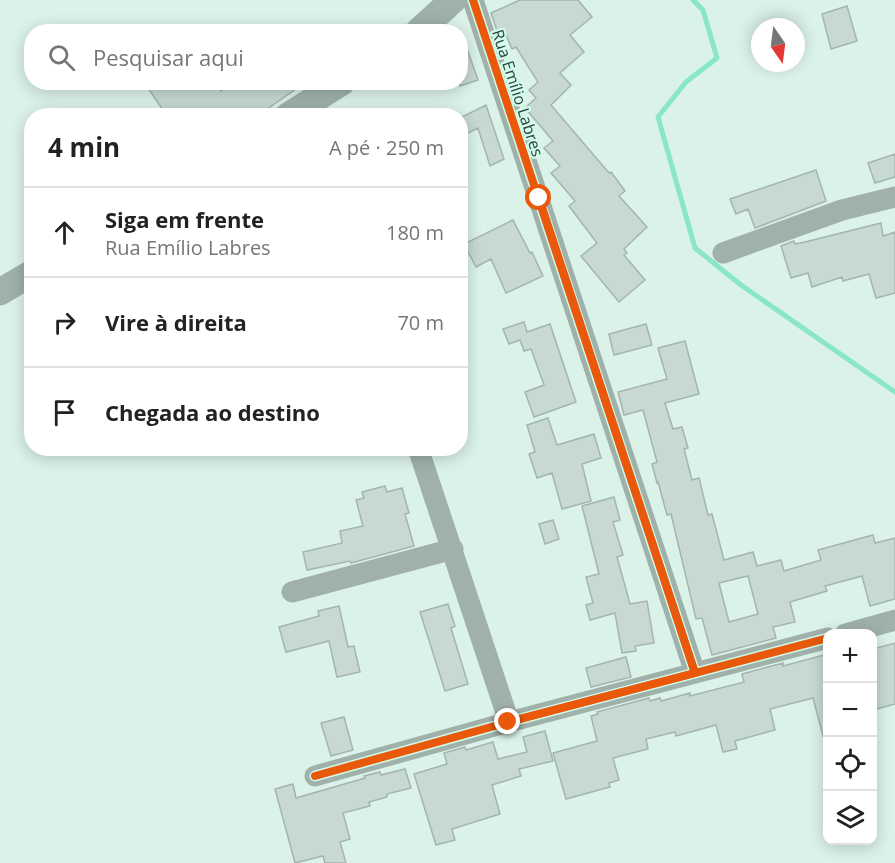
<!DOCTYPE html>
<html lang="pt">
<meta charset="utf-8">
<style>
:root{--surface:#fff;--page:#f6f6f6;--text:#222;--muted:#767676;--line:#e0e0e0}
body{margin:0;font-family:"Open Sans",sans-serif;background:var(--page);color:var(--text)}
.controls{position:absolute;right:18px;bottom:18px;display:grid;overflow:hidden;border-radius:12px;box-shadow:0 3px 15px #0003}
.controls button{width:54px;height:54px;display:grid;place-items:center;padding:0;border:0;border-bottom:2px solid var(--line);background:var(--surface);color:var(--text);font:30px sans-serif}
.compass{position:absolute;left:751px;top:18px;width:54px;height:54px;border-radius:50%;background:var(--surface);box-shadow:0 3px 15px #0003;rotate:166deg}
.stop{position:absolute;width:18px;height:18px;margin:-14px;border:4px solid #ea580c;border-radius:50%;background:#fff}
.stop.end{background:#ea580c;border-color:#fff;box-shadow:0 2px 6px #0008}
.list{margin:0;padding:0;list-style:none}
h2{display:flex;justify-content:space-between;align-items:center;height:78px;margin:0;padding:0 24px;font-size:26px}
h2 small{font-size:20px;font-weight:400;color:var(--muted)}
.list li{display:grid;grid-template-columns:39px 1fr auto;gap:18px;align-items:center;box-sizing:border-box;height:90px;padding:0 24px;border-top:2px solid var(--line)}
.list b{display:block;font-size:22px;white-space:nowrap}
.list p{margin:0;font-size:20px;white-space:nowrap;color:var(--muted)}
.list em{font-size:20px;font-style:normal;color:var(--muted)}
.icon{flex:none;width:33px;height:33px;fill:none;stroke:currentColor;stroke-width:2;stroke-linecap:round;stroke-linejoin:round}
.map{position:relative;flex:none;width:895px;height:863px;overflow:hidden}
.search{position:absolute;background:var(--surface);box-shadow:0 3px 15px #0003;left:24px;top:24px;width:444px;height:66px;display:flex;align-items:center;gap:15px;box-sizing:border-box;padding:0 21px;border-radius:24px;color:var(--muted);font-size:22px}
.panel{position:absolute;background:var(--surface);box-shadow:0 3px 15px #0003;left:24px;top:108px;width:444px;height:348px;border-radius:24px}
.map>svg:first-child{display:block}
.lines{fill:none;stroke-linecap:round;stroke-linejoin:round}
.stream{stroke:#89e7c8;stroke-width:5}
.building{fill:#c7d9d1;stroke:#a3b5ae;stroke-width:1.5;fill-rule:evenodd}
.minor{stroke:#9fb1aa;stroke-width:21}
.tertiary{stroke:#9fb1aa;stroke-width:27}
.cycleway-casing{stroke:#d1fceb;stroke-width:11}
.cycleway{stroke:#e8590c;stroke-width:8}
.route{stroke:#ea580c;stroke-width:8}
.labels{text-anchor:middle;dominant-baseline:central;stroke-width:4.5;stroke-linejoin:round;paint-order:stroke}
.street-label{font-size:16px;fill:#2f4039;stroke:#d1fceb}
</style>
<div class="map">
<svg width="895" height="863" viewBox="0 0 895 863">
<rect width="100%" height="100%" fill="#dbf2e9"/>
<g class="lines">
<path class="stream" d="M693,0L703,10L717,58L686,82L658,117L695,248L741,285L895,392"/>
</g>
<path class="building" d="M520,0H578L592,17L570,35L584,52L560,73L571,85L551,105L609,173L611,172L625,191L619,196L647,227L624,249L627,253L624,255L645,280L619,302L581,256L597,243L569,206L575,201L551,173L560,166L544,148L553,141L525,108L536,98L529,90L538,82L516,47L512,49L503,28L497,31L491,13Z
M847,6L857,41L831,49L822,14Z
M463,37L478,80L460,86V38Z
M144,82H215L221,91L233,82H306L257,116H167Z
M486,105L504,159L490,166L478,128L460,137V118Z
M895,154V177L875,183L868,163Z
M816,170L826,201L755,228L748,209L736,214L730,199Z
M513,220L530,253L532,252L543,276L506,293L491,259L476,267L464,244Z
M881,223L883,236L895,232V293L876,298L869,274L843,281L842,277L812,287L808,273L791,278L781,246L794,241L795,244L805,242Z
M524,322L527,332L550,324L576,402L534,417L525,392L544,385L531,349L524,351L520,340L509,344L503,329Z
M646,324L652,345L614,355L609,334Z
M685,341L699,394L665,403L673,429L682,427L688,448L684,449L692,480L699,478L708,515L712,514L724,560L753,552L757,566L781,560L784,571L821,560L818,550L873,535L875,543L895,538V599L870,606L862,576L825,586L827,591L790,602L795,622L773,627L776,638L712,655L702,618L696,619L671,514L667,515L658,482L657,483L652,464L657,462L643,410L624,415L618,392L667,379L658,348ZM748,576L758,614L729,622L719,583Z
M548,418L557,445L594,434L601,458L582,464L591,501L562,509L552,473L537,478L529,454L535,452L527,425Z
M385,486L387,492L402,488L409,513L405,514L414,546L351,563L350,561L307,570L303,552L342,543L340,531L363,526L356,500L364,498L362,492Z
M614,497L620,520L613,522L623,555L617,557L630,604L647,601L654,643L635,646L636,651L622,653L615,613L590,620L586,605L593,603L586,577L599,574L582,506Z
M553,520L559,539L545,544L539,524Z
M448,604L455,626L451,628L468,684L445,691L420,612Z
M339,606L348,647L354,646L360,672L337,677L329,641L286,652L279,627L319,616L318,611Z
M895,643V704L873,710V649Z
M828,654V735L823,736L813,698L770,709L775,730L735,741L737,749L723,752L716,725L676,736L675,732L646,739L648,749L613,758L619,780L609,783L610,787L566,799L553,753L597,741L591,716L598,714L597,712L649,698L650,701L660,698L661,701L690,693V696L744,682L742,674L783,663V666Z
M626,657L631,677L591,687L586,668Z
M344,717L353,750L331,756L321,723Z
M545,731L553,761L519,769L521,776L492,785L500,814L452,829L455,840L436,845L414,774L447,764L444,753L465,747L466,750L493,742L498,759L527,752L523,737Z
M405,769L411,788L387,794V797L369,802L370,806L343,813L350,839L340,842L346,863H325L323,856L295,863L275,789L293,784L296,798L365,778L364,776L380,772L381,775Z"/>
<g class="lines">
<path class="minor" d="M473,0L695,673
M723,253L842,210L895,197
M418,448L509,722
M292,592L453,549
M845,634L895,620
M315,776L509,722L828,638"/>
<path class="tertiary" d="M418,32L453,0
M288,116L342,82
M0,292L32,273"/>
<g class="cycleway-casing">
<path id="cycleway" d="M473,0L695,673
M315,776L509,722L828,638"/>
</g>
<use href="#cycleway" class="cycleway"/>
</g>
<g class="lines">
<path class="route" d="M508,722L695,673L539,198"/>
</g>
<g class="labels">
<g class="street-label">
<text transform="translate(518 93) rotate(72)">Rua Emílio Labres</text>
</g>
</g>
</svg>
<div class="controls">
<button>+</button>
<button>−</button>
<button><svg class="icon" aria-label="locate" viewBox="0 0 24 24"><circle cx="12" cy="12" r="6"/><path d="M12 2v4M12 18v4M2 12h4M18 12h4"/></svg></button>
<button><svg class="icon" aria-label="layers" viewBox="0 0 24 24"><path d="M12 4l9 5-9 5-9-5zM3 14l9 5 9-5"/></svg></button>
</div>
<svg class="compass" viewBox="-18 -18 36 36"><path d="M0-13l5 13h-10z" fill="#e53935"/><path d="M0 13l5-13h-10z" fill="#767676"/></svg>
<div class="stop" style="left:539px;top:198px"></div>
<div class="stop end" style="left:508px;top:722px"></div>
<div class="search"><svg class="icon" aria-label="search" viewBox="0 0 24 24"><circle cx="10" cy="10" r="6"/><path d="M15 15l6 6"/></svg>Pesquisar aqui</div>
<section class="panel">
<h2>4 min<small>A pé · 250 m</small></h2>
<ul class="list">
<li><svg class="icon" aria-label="ahead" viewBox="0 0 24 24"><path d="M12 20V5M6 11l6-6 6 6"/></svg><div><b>Siga em frente</b><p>Rua Emílio Labres</p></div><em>180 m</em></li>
<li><svg class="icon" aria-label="right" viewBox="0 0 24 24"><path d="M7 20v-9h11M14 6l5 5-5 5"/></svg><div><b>Vire à direita</b></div><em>70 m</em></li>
<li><svg class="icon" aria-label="arrive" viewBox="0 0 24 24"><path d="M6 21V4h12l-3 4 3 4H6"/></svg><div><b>Chegada ao destino</b></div></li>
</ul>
</section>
</div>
